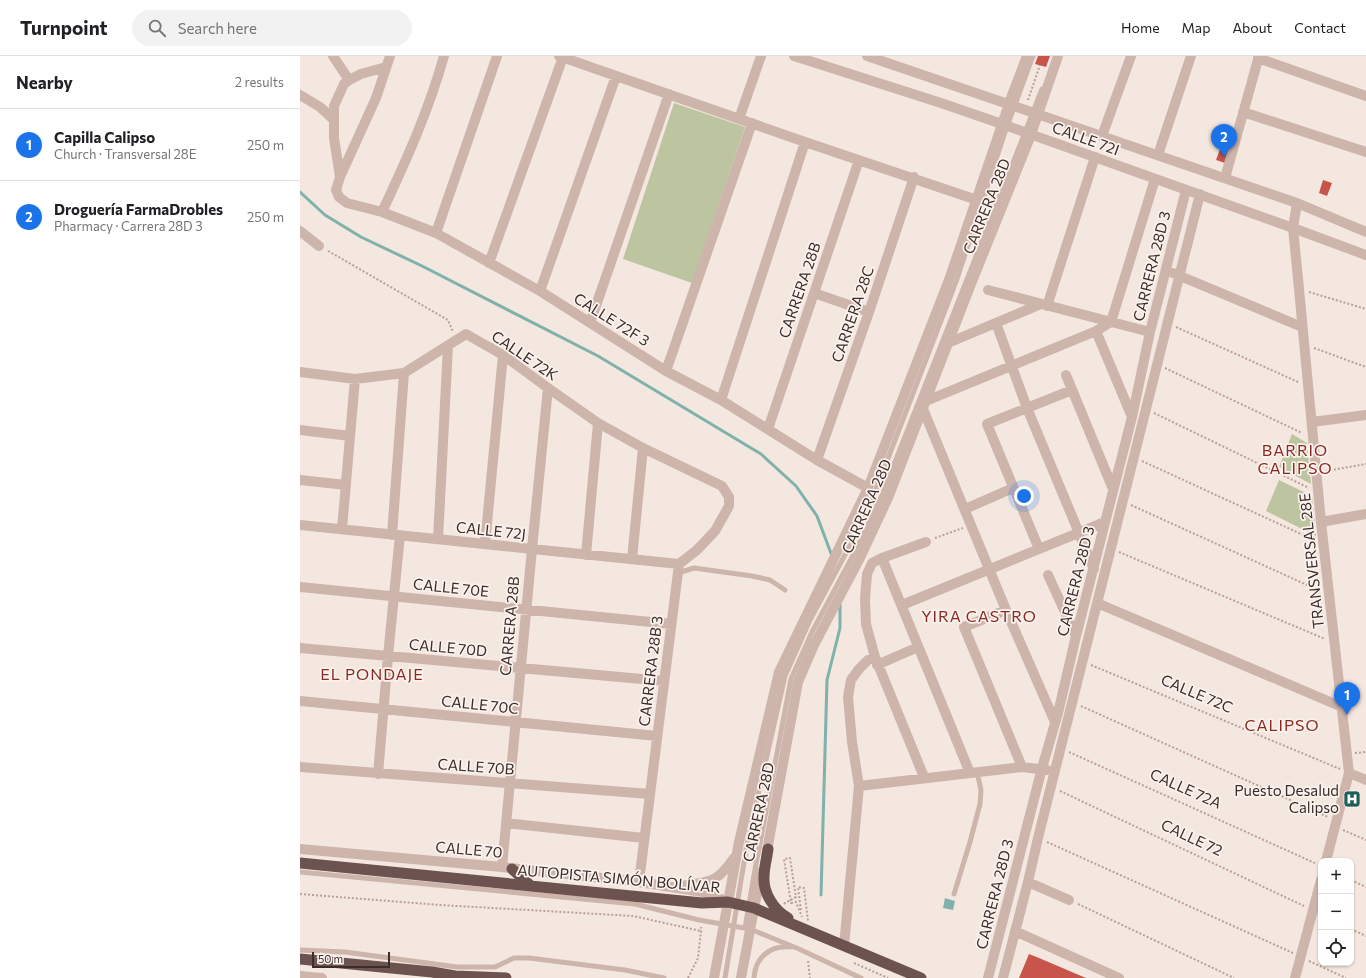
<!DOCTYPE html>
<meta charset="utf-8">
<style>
:root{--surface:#fff;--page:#f2f2f2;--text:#202124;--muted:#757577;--line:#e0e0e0;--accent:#1a73e8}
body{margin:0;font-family:Commissioner,sans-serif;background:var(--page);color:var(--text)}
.controls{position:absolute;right:12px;bottom:12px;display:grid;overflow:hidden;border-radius:8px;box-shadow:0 1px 3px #0004}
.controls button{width:36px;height:36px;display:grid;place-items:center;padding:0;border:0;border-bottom:1px solid var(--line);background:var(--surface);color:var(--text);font:20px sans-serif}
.scale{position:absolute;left:12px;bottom:10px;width:78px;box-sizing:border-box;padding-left:4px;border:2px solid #3a2d2b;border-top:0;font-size:11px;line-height:14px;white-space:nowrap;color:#3a2d2b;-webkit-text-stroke:3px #fbf2ed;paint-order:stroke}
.you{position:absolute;left:724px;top:440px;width:14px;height:14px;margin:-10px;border:3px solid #fff;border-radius:50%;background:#1a73e8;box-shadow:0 0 0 6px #1a73e833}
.badge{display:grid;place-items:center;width:26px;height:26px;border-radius:50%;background:var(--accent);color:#fff;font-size:13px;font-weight:700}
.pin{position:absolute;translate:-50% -33px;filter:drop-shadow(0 1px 2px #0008)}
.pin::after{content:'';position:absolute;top:21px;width:14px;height:12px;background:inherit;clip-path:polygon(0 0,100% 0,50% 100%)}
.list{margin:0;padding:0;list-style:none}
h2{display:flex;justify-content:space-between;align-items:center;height:52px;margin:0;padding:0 16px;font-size:17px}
h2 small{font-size:13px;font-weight:400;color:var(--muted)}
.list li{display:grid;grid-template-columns:26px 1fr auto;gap:12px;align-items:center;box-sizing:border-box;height:72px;padding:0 16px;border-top:1px solid var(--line)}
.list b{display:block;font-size:15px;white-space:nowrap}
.list p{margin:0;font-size:13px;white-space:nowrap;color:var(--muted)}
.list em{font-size:13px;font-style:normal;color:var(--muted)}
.icon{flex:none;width:22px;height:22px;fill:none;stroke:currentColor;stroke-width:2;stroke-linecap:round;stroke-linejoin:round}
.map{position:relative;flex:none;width:1066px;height:922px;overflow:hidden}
header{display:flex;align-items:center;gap:24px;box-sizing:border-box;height:56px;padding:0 20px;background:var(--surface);border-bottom:1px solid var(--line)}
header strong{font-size:19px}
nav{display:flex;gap:22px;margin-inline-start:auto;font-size:14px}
.search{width:280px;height:36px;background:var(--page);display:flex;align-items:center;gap:10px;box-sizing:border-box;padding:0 14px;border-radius:22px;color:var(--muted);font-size:15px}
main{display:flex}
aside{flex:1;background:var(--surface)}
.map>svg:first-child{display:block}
.green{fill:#bdc4a0}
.water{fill:#7fb2ab}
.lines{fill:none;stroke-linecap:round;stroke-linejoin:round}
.stream{stroke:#7fb2ab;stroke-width:3}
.building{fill:#c8554b}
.path{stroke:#b99f96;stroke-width:2;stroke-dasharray:2 2;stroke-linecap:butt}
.service{stroke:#cdb5ac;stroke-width:5}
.minor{stroke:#cdb5ac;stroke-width:10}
.tertiary{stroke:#cdb5ac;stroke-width:10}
.trunk{stroke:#6c534f;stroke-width:11}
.labels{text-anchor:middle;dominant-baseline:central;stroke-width:3.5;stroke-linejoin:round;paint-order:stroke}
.street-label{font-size:15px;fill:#3a2d2b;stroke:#fbf2ed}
.poi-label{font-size:15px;fill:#3a2d2b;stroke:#fbf2ed;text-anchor:end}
.neighbourhood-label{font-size:16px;letter-spacing:1px;fill:#8b2a22;stroke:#fbf2ed}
</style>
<header>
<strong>Turnpoint</strong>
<div class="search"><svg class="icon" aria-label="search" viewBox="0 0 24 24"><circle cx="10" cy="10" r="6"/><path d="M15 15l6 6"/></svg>Search here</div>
<nav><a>Home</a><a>Map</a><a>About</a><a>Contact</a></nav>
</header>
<main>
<aside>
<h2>Nearby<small>2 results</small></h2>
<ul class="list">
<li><span class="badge">1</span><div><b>Capilla Calipso</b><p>Church · Transversal 28E</p></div><em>250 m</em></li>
<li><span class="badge">2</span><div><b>Droguería FarmaDrobles</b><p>Pharmacy · Carrera 28D 3</p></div><em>250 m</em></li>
</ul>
</aside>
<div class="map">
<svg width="1066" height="922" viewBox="0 0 1066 922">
<rect width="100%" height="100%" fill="#f4e7e0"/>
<path class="green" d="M374,47L445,71L392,227L323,203Z
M992,378L1007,387L1011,428L979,411Z
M979,424L1012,440L1016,480L966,455Z"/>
<path class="water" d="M645,842L655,845L653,854L643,852Z"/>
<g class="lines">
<path class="stream" d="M0,136L25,159L61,181L122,210L298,300L461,398L496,430L517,460L532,500
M521,839L527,624L540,572V548"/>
</g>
<path class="building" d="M738,0H750L746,11L735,8Z
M922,88L930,91L925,107L916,104Z
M1023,124L1032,127L1027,140L1019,137Z
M729,898L739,902L786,922H719Z"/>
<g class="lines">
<path class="path" d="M728,44L740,9
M28,195L148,264L153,276
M1009,236L1066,253
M876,271L998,326
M1014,292L1066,311
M865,312L1002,377
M854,357L1009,432
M842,405L1014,484
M1026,415L1066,408
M831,449L1018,534
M635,482L663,472
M819,496L1025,583
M791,609L1040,713
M781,650L1028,761
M769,696L1017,808
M1055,697L1066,696
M760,735L1004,850
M1043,774L1066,784
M747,786L993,897
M1051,824L1066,831
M0,838L140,849L333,860L401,875
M484,848L485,847L496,841L490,802L484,803L491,847L496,846L502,861
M778,848L934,922
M501,854L498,831L504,832L508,865
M1051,873L1066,880
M508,905L510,922
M1009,905L1046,922
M554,907L588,922
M388,922L398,902L401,875V871"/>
<path class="service" d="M378,517L394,512L452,520L470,524L485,534
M0,816L335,848L399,864L450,873L499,893L561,922
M654,838L670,786L680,748L681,734L677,716
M445,872L454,819L491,623L512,576L557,492L582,439L742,33
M0,894L45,896L157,911H195L214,902H229L325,914L364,922
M425,922L447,788L485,620L510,564L554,482L575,436L657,223L705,76L733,0
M454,922C455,902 470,889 490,891"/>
<path class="minor" d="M33,0L49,24
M90,0L76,42L40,121L36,134L39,141L47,147L82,156L136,177L240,235L366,315L421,344L517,404L568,432
M259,0L505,86L677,144
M494,0L641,47L702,68
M567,0L708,48
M958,2L1066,40
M0,39L20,51L33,63
M943,56L1066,96
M439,63L461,0
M802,80L831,0
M858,99L891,0
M40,121L34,82V50L44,28L49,24L61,18L86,11
M925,122L959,0
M82,156C106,105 129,54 144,0
M0,175L19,190
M136,177L197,0
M189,207L263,1
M873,217L1002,271
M688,234L850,276
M240,235L316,20
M514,237L569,256
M747,250L795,101
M290,267L369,38
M696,267L727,352L794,513
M796,275L832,361
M648,287L741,248
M366,315L452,67
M0,316L55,323L104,317L166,278L203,299L248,332L298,367L343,392L422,430L429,441V450L415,475L397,494L379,508L339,826
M766,319L813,433
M421,344L505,86
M626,345L796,275L811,266L855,123
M623,353L706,554L755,666
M1012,366L1066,359
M468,373L559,104
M0,374L50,380
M517,404L569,256L614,121
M0,424L46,429
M665,453L713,432
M1021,466L1066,458
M0,469L379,508
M42,473L55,323
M92,479L104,317
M138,483L148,290
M185,488L203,299
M739,493L687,368L772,334
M286,499L298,367
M582,502L626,486
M332,503L343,392
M748,519L776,580
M0,531L371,568
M797,547L1042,651
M602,549L805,466
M706,554L664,571L722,711
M0,592L364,625
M575,601L624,721
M577,609L618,591
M0,645L357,680
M0,711L350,738
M1049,717L1066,724
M78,718L88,600L100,479
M559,730L722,711L747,714
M206,767L344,782
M202,811L232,493L248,332
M728,826L769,844
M715,875L819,922
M544,890L559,730L552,686L548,641L551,624L559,613L568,604L575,601L566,568L565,543L567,518L572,507L582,502L670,717
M688,922L742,712L758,657L776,580L832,361L850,276L886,134
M703,922L728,826L738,782L900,138"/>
<path class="tertiary" d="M708,48L997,147L1066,176
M702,68L993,172L1066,199
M997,147L993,172L999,233L1021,466L1049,717L1026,805
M0,793L202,811L339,826L403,836L428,846
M466,800L498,626L514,589L560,502L588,442L671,228L729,84L758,0
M382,830C411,825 417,827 434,802
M0,920L22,922
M414,922L439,786L479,616L568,432L650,221L711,42L727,0
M441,922L461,816
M995,922L1021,824"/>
<path class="trunk" d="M468,793C467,802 464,811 464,821C463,837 474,854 488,862
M0,807L402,847L428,846L454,852L621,922
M212,813L230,829
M0,903L132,916L155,920L206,922"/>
</g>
<defs>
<g id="hospital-square" transform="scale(0.9)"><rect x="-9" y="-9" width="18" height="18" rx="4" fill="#1f5d57" stroke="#fbf2ed"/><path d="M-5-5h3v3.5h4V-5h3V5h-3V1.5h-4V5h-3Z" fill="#fff"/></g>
</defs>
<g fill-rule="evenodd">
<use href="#hospital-square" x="1052" y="743"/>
</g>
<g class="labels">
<g class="street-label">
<text transform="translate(786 82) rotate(20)">CALLE 72I</text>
<text transform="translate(686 150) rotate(-68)">CARRERA 28D</text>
<text transform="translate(851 210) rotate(-76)">CARRERA 28D 3</text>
<text transform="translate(499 234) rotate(-71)">CARRERA 28B</text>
<text transform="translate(552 258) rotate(-71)">CARRERA 28C</text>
<text transform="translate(312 263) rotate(32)">CALLE 72F 3</text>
<text transform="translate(225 299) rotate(34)">CALLE 72K</text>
<text transform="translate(566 450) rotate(-66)">CARRERA 28D</text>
<text transform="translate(191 474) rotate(6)">CALLE 72J</text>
<text transform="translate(1011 505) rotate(-96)">TRANSVERSAL 28E</text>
<text transform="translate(775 525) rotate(-76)">CARRERA 28D 3</text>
<text transform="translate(151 531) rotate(6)">CALLE 70E</text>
<text transform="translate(209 570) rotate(-85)">CARRERA 28B</text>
<text transform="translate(148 591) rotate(5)">CALLE 70D</text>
<text transform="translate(350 615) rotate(-83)">CARRERA 28B 3</text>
<text transform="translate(897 637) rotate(23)">CALLE 72C</text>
<text transform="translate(180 648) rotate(6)">CALLE 70C</text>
<text transform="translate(176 710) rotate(4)">CALLE 70B</text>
<text transform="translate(886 732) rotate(24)">CALLE 72A</text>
<text transform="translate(458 756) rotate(-78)">CARRERA 28D</text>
<text transform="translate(892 781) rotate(25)">CALLE 72</text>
<text transform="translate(169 793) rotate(5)">CALLE 70</text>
<text transform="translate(319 822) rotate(5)">AUTOPISTA SIMÓN BOLÍVAR</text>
<text transform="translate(694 838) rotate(-76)">CARRERA 28D 3</text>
</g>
<g class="poi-label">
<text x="1039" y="734">Puesto Desalud<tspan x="1039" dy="17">Calipso</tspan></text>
</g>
<g class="neighbourhood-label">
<text x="995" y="393">BARRIO<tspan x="995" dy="18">CALIPSO</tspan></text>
<text x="679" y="559">YIRA CASTRO</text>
<text x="72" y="617">EL PONDAJE</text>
<text x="982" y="668">CALIPSO</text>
</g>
</g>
</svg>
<div class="controls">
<button>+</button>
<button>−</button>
<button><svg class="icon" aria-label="locate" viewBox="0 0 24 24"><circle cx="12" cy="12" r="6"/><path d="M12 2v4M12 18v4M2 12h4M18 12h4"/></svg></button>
</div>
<div class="scale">50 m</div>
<div class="you"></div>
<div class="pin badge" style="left:1047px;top:659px">1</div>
<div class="pin badge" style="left:924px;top:101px">2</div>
</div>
</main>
